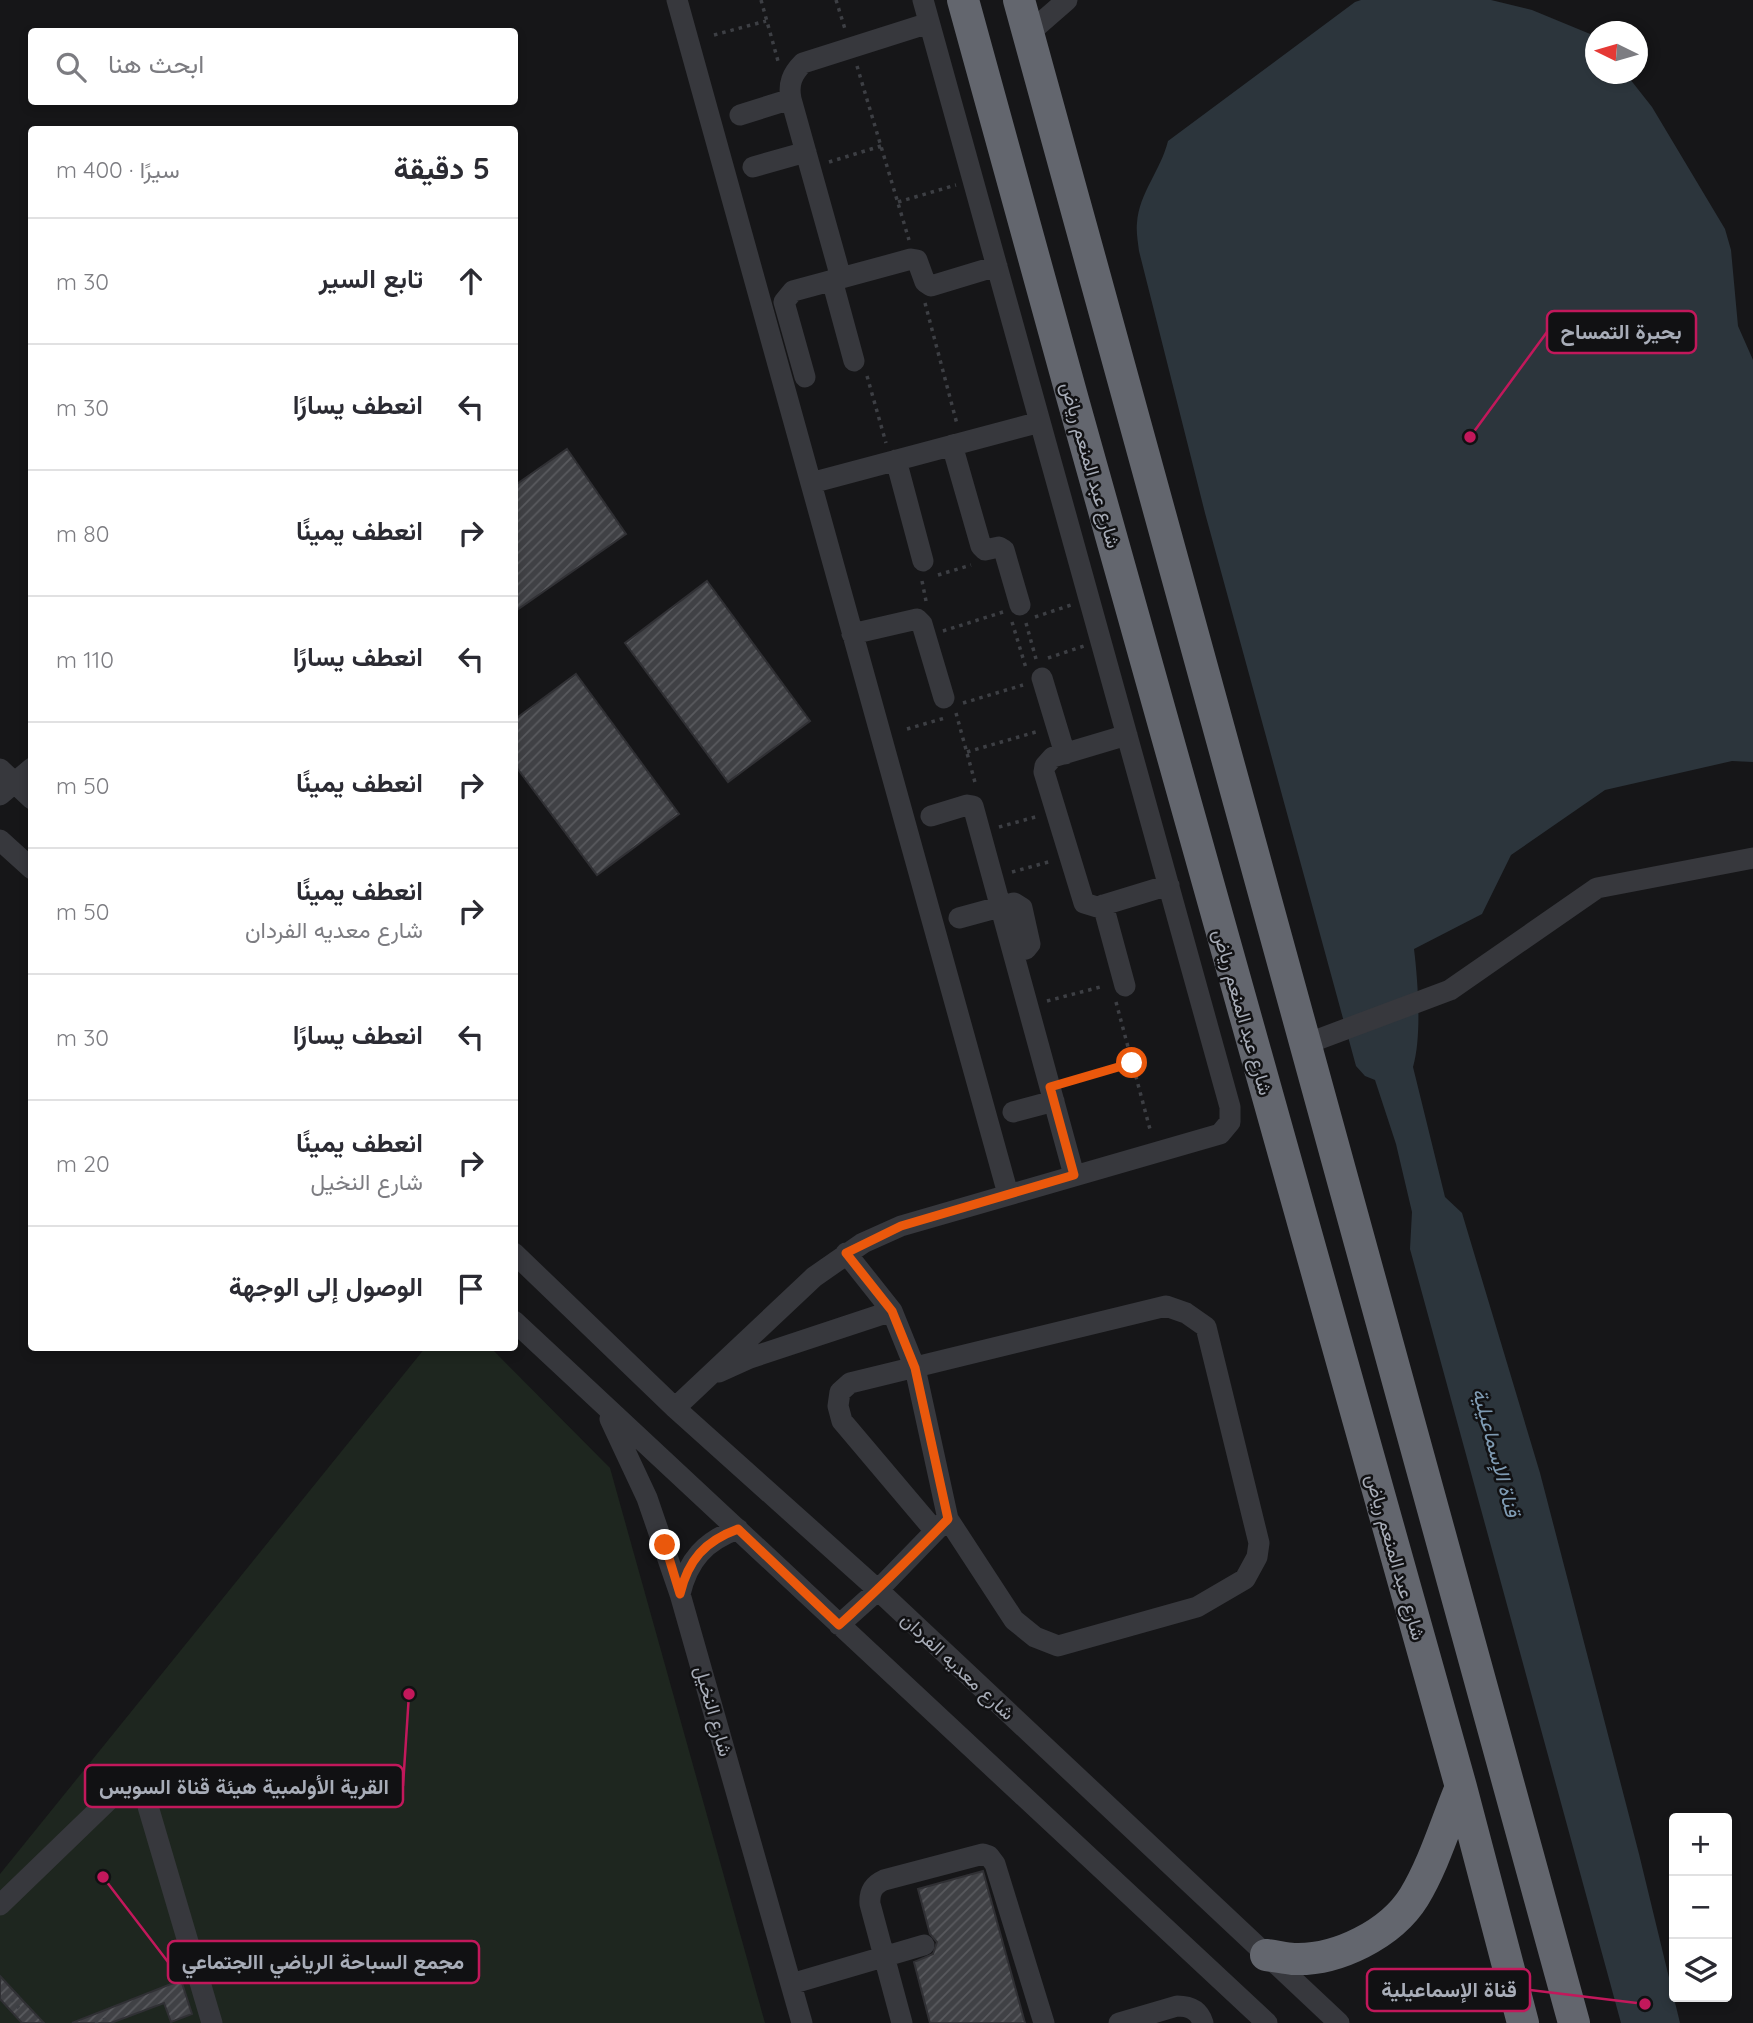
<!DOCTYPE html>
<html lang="ar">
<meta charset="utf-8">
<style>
:root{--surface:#fff;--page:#f2f2f3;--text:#2b2b33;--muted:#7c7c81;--line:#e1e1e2}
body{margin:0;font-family:Quicksand,Vazirmatn,sans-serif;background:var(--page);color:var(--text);direction:rtl}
.controls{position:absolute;right:21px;bottom:21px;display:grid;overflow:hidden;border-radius:7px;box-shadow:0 4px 10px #0003}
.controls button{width:63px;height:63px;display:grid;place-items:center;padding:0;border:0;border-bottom:2px solid var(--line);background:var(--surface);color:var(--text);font:35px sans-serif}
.compass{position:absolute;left:1585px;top:21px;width:63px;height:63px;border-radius:50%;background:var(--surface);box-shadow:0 4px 10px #0003;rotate:275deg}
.stop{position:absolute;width:21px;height:21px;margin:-16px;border:5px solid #ea580c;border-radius:50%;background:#fff}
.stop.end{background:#ea580c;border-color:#fff;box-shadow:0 2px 7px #0008}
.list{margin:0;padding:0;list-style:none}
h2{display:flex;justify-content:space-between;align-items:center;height:91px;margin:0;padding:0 28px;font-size:30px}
h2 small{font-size:23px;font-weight:400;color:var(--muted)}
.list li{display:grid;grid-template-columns:46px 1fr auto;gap:21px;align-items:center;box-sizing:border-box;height:126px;padding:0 28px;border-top:2px solid var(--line)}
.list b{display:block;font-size:26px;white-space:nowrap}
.list p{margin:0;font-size:23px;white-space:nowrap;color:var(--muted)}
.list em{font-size:23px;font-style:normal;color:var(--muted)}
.icon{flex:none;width:38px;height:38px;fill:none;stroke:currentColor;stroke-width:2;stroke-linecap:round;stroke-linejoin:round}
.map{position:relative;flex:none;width:1753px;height:2023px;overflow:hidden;direction:ltr}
.search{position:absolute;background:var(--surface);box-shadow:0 4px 10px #0003;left:28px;top:28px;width:490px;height:77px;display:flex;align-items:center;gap:18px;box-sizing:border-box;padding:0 24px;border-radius:7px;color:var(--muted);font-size:26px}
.panel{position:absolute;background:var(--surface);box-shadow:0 4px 10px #0003;left:28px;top:126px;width:490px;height:1225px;border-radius:7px;direction:rtl}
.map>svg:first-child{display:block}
.pitch{fill:#1e261f}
.water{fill:#2c353c}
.building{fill:url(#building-hatch);stroke:#303034;stroke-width:2}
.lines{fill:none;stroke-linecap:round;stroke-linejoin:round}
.path{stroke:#3d3f44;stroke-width:3.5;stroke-dasharray:3.5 5;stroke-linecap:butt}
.minor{stroke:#37383d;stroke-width:21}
.highway{stroke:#63666e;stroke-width:32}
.route{stroke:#ea580c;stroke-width:9}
.labels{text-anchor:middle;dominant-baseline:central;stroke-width:5;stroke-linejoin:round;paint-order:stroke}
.street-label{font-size:19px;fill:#a8adb8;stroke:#111113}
.water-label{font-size:21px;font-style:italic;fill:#7f9bb3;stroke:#111113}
.leader{fill:none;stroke:#c2185b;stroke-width:2.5}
.callout-dot{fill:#c2185b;stroke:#111113;stroke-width:2.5}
.callout{fill:#111113;stroke:#c2185b;stroke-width:2.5}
.callout-label{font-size:21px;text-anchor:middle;font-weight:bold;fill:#a8adb8}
</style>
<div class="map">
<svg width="1753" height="2023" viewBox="0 0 1753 2023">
<defs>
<pattern id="building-hatch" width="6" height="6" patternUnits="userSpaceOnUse" patternTransform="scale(1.75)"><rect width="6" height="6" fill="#404145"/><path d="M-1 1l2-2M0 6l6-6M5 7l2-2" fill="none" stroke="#595a5e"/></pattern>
</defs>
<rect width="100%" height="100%" fill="#161618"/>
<path class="pitch" d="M425,1348H491L610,1468L765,2023H0V1874Z"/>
<path class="water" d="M1361,0H1491L1532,10L1595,36L1596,74H1626L1652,107L1725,229L1731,250L1738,326L1753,360V762L1732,761L1605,790L1511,855L1482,914L1414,949C1418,981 1422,1037 1413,1067L1445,1197L1462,1213L1540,1473L1639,1854L1680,2023H1621L1410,1249L1412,1212L1396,1144L1375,1080L1365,1076L1356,1066L1205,513L1139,251C1138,242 1136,232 1137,223C1139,193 1161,170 1168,141L1355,2Z"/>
<path class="building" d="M567,449L626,534L514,612V486Z
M707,581L810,721L728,782L625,643Z
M576,674L679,814L597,875L514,764V720Z
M983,1871L1025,2023H930L914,1962L933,1954L937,1942L930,1934L918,1889Z
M0,1976L25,2003L44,2023H22L0,1999Z
M181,1980L192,2014L171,2022L164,2003L111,2023H72Z"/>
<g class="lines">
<path class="path" d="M761,0L778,61
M836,0L845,29
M714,35L766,21
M857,66L909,240
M829,162L881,146
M898,202L956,185
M925,303L957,424
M867,376L886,443
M938,575L971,565
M922,581L926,601
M1035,617L1071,605
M1012,622L1026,668
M1026,623L1036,659
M943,631L1003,612
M1048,658L1084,646
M963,703L1023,685
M956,713L976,786
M907,729L945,718
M967,752L1039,731
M999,827L1039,816
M1012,872L1052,861
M1047,1001L1104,986
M1116,1002L1151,1133
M1069,1081L1132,1063
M11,1999L19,2008
M95,2023L109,2018"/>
<path class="minor" d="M677,0L1008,1194
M1028,34L1067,0
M740,115L791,99
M753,167L806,152
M841,278L791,99C788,84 792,74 803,63L929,23
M832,280L854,361
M805,377L784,302L793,291L911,259L917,260L925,282L931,286L997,266
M952,445L981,546L985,550L999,547L1004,550L1020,605
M896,460L923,561
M811,483L1040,422
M852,634L917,619L922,624L944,698
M1042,678L1065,754
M1127,735L1053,757L1045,766L1044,772L1084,903L1097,907L1169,885
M0,769L32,799
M0,795L32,768
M931,816L967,805L973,806L1074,1175
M0,840L32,869
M1103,905L1125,986
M959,918L1014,903L1022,908L1030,944L1026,949L1013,952
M1306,1044L1450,990L1597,888L1753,858
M1013,1112L1054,1101
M514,1253L675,1408L878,1590L1339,2023
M846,1253L892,1311L915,1368L948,1519L1014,1620L1035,1637L1058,1646L1197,1607L1245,1579L1257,1557L1259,1543L1206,1327L1186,1313L1166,1306L850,1383L840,1392L838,1406L842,1421L935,1531
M514,1321L1267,2023
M719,1372L750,1358L892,1311
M675,1408L814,1277L863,1243L901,1226L1220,1134L1230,1122V1107L923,0
M610,1419L647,1498L680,1594L802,2023
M680,1594C688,1560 705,1541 738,1529
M839,1625L878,1590L945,1521
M0,1905L117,1792L124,1789L138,1792L147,1803L212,2023
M791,1984L924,1945
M902,2023L870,1904C869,1892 873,1885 884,1880L983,1854L989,1856L995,1864L1044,2023
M1119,2023L1177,2006C1190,2006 1199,2010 1203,2023"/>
<path class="highway" d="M963,0L1073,400L1461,1787L1523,2023
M1019,0L1574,2023
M1266,1955C1275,1956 1284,1958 1293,1959C1337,1961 1391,1934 1414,1897C1434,1864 1446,1823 1461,1787"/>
</g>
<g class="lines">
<path class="route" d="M665,1545L680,1594C688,1560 705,1541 738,1529L839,1625C877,1591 912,1556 948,1519L915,1368L892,1311L846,1253L901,1226L1074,1175L1050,1087L1132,1063"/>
</g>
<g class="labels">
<g class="street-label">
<text transform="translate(1091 465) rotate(74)">شارع عبد المنعم رياض</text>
<text transform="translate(1243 1012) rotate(74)">شارع عبد المنعم رياض</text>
<text transform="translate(1396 1557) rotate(74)">شارع عبد المنعم رياض</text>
<text transform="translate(958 1666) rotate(43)">شارع معديه الفردان</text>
<text transform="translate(714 1711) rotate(74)">شارع النخيل</text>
</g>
<g class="water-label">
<text transform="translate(1497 1452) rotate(75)">قناة الإسماعيلية</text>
</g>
</g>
<path class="leader" d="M1470 437L1547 332M409 1694L403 1786M103 1877L168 1962M1645 2004L1530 1990"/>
<g class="callout-dot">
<circle cx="1470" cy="437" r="7"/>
<circle cx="409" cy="1694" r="7"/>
<circle cx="103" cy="1877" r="7"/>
<circle cx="1645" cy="2004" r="7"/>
</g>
<g class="callout">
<rect x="1547" y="311" width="149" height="42" rx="7"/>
<rect x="85" y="1765" width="318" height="42" rx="7"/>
<rect x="168" y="1941" width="311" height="42" rx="7"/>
<rect x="1367" y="1969" width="163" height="42" rx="7"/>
</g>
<g class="callout-label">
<text x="1621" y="339">بحيرة التمساح</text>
<text x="244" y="1794">القرية الأولمبية هيئة قناة السويس</text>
<text x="323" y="1969">مجمع السباحة الرياضي االجتماعي</text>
<text x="1449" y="1997">قناة الإسماعيلية</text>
</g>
</svg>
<div class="controls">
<button>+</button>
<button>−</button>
<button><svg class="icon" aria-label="layers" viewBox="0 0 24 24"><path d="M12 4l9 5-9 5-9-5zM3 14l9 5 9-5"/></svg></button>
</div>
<svg class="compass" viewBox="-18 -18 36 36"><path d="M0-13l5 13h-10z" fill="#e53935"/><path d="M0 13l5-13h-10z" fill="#7c7c81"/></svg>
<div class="stop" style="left:1132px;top:1063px"></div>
<div class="stop end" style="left:665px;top:1545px"></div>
<div class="search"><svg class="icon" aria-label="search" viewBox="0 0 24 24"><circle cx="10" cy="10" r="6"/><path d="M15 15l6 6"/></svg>ابحث هنا</div>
<section class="panel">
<h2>5 دقيقة<small>سيرًا · 400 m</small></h2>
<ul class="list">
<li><svg class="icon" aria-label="ahead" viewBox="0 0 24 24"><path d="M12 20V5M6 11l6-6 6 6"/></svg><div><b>تابع السير</b></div><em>30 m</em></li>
<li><svg class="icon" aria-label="left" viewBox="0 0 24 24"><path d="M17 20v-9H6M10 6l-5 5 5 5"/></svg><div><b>انعطف يسارًا</b></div><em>30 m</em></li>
<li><svg class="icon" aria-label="right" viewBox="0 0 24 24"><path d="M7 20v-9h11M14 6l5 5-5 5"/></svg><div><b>انعطف يمينًا</b></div><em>80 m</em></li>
<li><svg class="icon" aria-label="left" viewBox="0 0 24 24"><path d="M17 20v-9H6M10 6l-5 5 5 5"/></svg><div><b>انعطف يسارًا</b></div><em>110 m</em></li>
<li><svg class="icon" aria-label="right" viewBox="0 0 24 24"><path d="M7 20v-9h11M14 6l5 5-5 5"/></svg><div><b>انعطف يمينًا</b></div><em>50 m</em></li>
<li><svg class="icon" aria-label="right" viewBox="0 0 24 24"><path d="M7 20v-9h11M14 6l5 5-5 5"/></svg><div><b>انعطف يمينًا</b><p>شارع معديه الفردان</p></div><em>50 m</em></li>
<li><svg class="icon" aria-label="left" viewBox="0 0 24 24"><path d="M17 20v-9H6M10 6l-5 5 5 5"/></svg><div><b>انعطف يسارًا</b></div><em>30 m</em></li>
<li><svg class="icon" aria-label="right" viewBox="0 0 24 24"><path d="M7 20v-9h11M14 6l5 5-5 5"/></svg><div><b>انعطف يمينًا</b><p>شارع النخيل</p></div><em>20 m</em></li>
<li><svg class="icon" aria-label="arrive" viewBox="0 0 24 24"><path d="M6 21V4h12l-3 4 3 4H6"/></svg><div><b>الوصول إلى الوجهة</b></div></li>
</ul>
</section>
</div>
